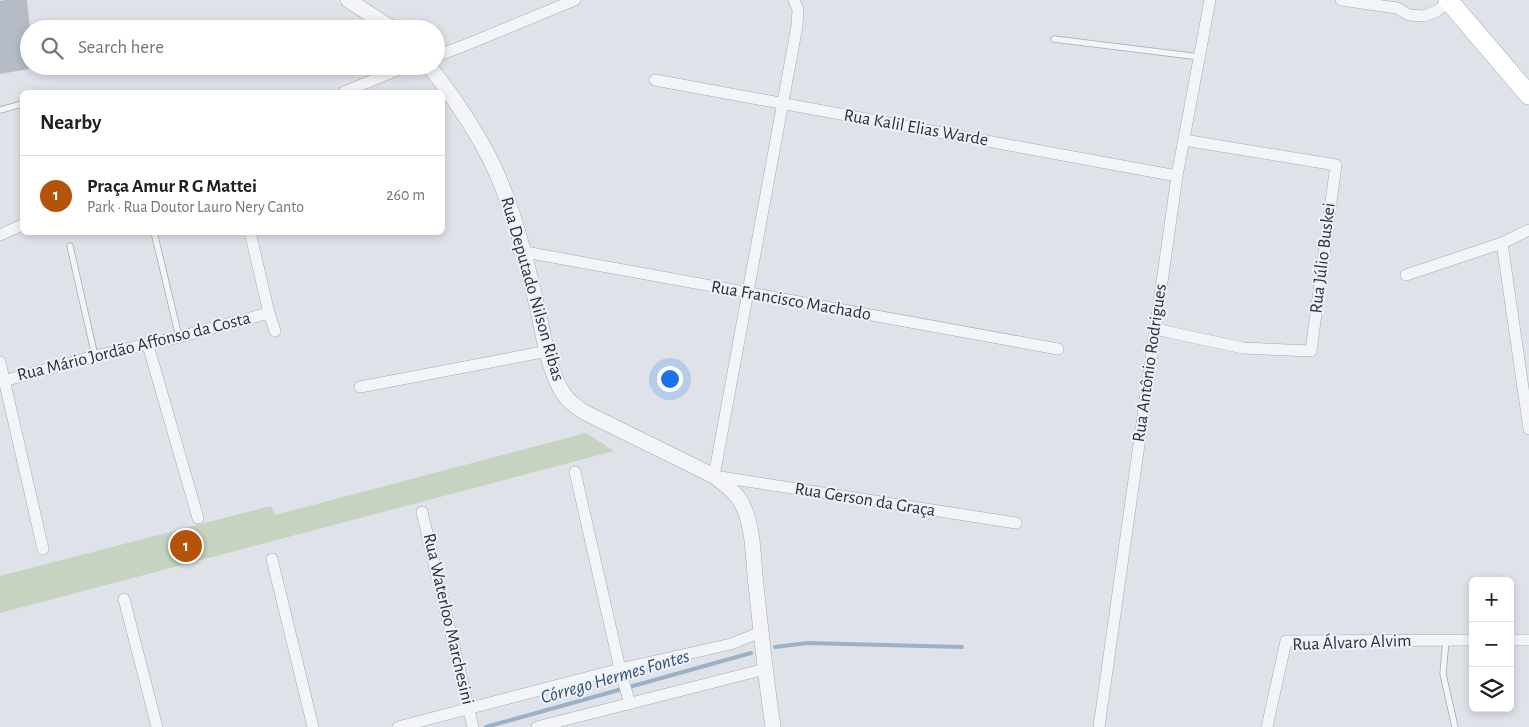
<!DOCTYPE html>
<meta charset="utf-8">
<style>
:root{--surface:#fff;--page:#f2f2f2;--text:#202124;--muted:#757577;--line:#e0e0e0;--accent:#b45309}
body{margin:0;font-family:"Alegreya Sans",sans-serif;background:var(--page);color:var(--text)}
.controls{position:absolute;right:15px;bottom:15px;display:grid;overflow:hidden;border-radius:8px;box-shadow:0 2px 8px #0003}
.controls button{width:45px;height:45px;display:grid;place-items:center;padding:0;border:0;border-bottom:1px solid var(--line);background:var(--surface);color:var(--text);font:25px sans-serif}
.you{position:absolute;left:669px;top:378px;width:18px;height:18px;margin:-12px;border:4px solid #fff;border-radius:50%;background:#1a73e8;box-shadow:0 0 0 8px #1a73e833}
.badge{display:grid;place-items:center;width:32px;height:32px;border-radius:50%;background:var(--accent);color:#fff;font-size:16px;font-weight:700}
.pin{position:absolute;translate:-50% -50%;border:2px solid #fff;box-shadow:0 1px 5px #0006}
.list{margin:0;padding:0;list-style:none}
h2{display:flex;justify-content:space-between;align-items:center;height:65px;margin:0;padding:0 20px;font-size:21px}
h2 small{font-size:16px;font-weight:400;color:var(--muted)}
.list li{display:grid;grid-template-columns:32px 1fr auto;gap:15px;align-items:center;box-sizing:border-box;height:80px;padding:0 20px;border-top:1px solid var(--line)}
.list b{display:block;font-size:19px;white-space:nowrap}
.list p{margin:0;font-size:16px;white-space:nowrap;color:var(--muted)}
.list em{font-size:16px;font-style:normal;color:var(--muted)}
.icon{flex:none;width:28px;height:28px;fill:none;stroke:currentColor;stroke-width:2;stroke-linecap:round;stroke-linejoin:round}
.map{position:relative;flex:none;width:1529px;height:727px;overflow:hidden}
.search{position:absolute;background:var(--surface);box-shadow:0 2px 8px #0003;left:20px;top:20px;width:425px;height:55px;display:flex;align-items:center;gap:12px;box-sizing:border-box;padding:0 18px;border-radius:28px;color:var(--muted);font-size:19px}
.panel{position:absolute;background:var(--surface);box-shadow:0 2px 8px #0003;left:20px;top:90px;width:425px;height:145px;border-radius:8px}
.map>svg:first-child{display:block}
.green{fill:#c5d3c0}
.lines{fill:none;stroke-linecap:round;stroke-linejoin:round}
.stream{stroke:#99b2c9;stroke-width:4}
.building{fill:#b6bcc5}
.service-casing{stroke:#a4aab3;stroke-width:7}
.minor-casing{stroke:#a4aab3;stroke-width:12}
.tertiary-casing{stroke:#a4aab3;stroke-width:16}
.primary-casing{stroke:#9ea8b4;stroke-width:20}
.service{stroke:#f2f4f7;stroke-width:5.5}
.minor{stroke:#f2f4f7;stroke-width:11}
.tertiary{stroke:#f2f4f7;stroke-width:15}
.primary{stroke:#fff;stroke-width:19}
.labels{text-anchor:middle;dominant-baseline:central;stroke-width:4;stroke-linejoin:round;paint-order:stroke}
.street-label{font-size:18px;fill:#283140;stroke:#eef2f6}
.water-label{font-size:19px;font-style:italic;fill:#315174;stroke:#eef2f6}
</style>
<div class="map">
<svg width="1529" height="727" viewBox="0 0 1529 727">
<rect width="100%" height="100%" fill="#dfe3e9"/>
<path class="green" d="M586,433L614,451L0,613V576L271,506L275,515Z"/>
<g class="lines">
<path class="stream" d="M775,647L807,643L962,647
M486,727L751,653"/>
</g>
<path class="building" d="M6,0H27L30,29L29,69L0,74V1Z"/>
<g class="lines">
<g class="service-casing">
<path id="service" d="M1054,39L1200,57
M0,110L22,104
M154,232L179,337
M70,246L95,356
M1446,640L1443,674L1455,727"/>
</g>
<g class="minor-casing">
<path id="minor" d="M794,0L798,10L797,26L714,476L1016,523
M1341,0L1397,8L1409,15L1424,16L1437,11L1449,1
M436,56L463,46L575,0
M655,80L1177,176
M344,92L407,66
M250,232L269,313L275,331
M0,235L22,225
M1502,243L1529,429
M525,252L1058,349
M1406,275L1502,243L1529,230
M1155,329L1243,348L1311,351L1336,165L1184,140
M148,345L198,518
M0,362L43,549
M0,382L95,356L179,337L269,313
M360,387L548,351
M575,472L620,669L630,704
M422,512L473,727
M272,559L313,727
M124,599L157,727
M1510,640H1529
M398,727L620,669L731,644L761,632
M537,727L765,669
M1099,727L1177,176L1210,0
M1267,727L1286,641L1473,640"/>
</g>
<g class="tertiary-casing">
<path id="tertiary" d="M348,0L393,29
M429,66C456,100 487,146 502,186C518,226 528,268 538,310C544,337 548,369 563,393C569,402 577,408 586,413L714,476C725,485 737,492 743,506C754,529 753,560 756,585C761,633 766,680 773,727"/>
</g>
<g class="primary-casing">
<path id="primary" d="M1448,0L1529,95"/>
</g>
<use href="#service" class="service"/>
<use href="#minor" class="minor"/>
<use href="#tertiary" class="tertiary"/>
<use href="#primary" class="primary"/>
</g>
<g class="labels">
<g class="street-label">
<text transform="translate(916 128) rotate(10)">Rua Kalil Elias Warde</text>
<text transform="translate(1323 258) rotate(-83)">Rua Júlio Buskei</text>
<text transform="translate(532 289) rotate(74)">Rua Deputado Nilson Ribas</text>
<text transform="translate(791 301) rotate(10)">Rua Francisco Machado</text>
<text transform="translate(134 347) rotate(-14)">Rua Mário Jordão Affonso da Costa</text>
<text transform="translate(1150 363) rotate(-82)">Rua Antônio Rodrigues</text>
<text transform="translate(865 500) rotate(9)">Rua Gerson da Graça</text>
<text transform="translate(448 619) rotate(77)">Rua Waterloo Marchesini</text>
<text transform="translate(1352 643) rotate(-2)">Rua Álvaro Alvim</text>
</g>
<g class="water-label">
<text transform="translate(615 677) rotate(-16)">Córrego Hermes Fontes</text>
</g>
</g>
</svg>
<div class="controls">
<button>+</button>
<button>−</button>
<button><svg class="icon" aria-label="layers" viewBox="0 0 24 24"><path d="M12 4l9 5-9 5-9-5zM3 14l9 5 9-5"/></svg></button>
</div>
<div class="you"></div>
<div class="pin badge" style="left:186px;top:546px">1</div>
<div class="search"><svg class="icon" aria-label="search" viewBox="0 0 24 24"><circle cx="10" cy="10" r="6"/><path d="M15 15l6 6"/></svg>Search here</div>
<section class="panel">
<h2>Nearby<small></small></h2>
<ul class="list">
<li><span class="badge">1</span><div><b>Praça Amur R G Mattei</b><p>Park · Rua Doutor Lauro Nery Canto</p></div><em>260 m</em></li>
</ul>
</section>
</div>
